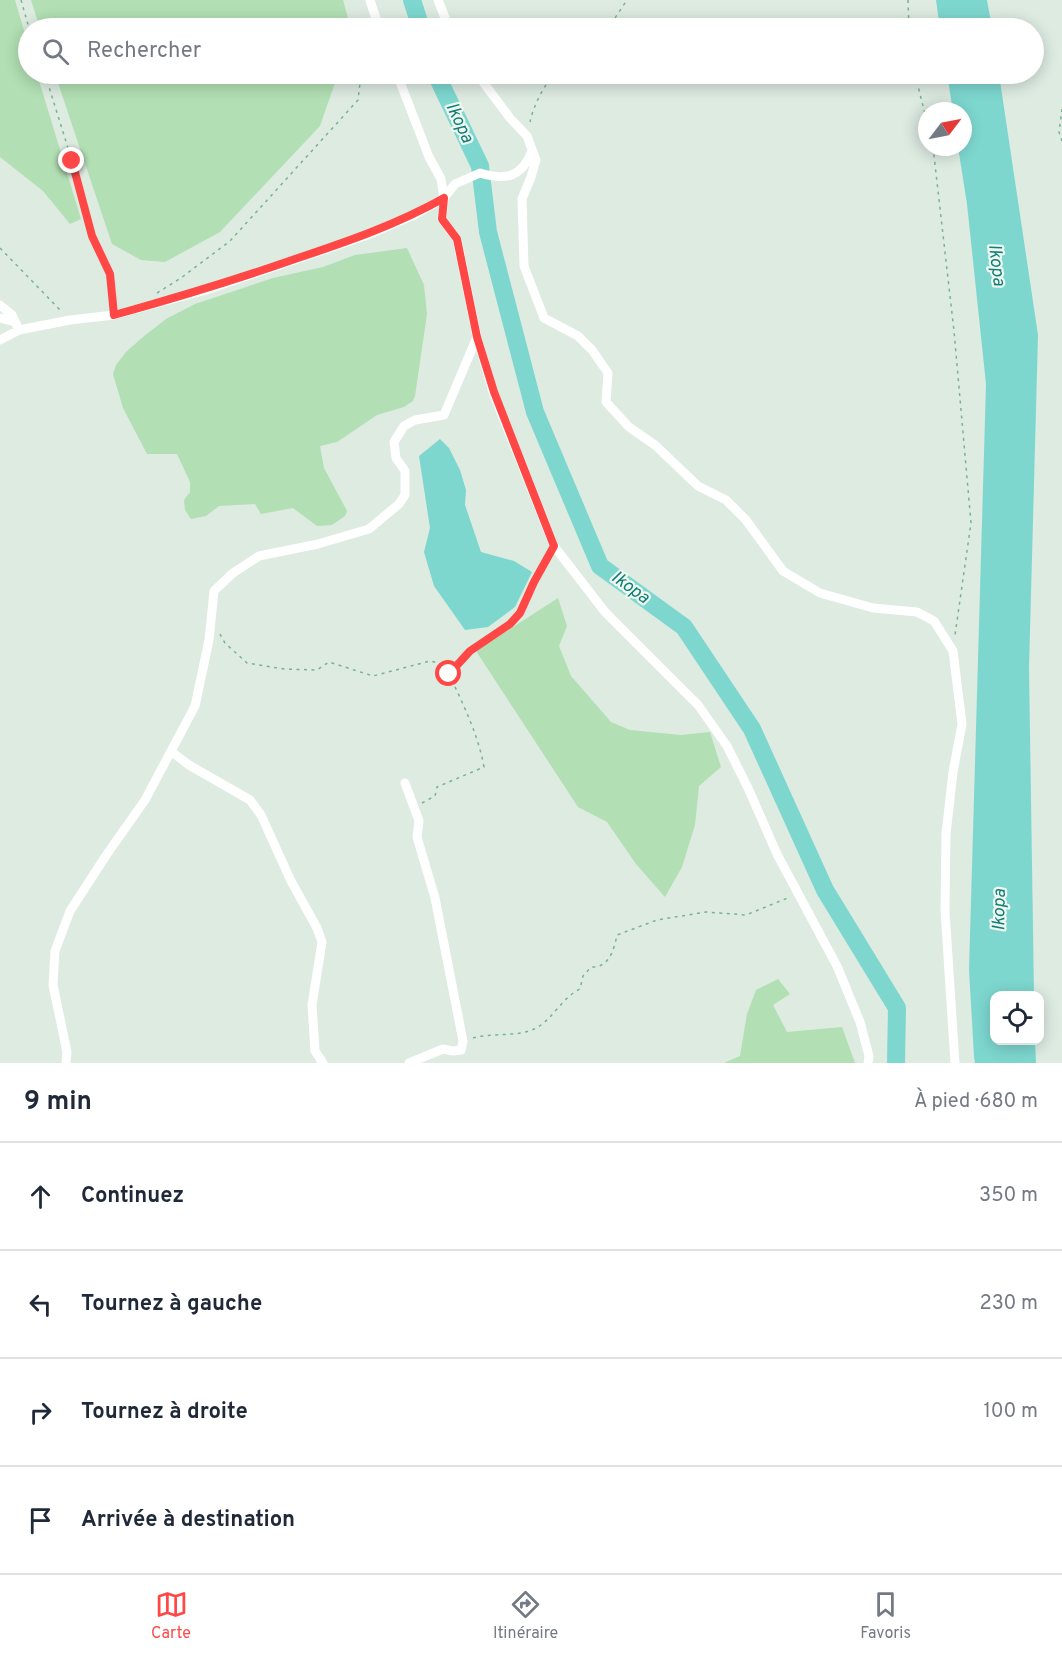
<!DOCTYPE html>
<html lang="fr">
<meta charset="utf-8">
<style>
:root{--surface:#fff;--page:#f6f6f7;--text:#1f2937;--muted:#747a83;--line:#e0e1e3;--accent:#ff4846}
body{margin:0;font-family:Overpass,sans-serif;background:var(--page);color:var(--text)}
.controls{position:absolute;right:18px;bottom:18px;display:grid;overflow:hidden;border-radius:12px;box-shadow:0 3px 15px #0003}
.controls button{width:54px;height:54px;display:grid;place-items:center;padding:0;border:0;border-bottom:2px solid var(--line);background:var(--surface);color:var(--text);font:30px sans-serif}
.compass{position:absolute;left:918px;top:102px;width:54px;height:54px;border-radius:50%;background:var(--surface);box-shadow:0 3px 15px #0003;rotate:58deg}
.stop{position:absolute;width:18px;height:18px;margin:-14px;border:4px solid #ff4846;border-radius:50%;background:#fff}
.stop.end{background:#ff4846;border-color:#fff;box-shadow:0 2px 6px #0008}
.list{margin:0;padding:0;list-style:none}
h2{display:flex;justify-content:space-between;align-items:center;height:78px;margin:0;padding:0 24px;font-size:26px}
h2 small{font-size:20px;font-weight:400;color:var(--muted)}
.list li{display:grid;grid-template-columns:39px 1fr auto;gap:18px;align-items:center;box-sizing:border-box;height:108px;padding:0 24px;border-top:2px solid var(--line)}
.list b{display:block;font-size:22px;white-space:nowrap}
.list em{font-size:20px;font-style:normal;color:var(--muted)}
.icon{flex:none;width:33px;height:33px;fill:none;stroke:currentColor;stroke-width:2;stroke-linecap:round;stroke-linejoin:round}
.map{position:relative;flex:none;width:1062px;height:1063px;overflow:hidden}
.search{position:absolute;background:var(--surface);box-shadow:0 3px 15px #0003;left:18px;right:18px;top:18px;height:66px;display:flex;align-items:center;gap:15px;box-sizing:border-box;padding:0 21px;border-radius:33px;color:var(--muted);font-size:22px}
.sheet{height:510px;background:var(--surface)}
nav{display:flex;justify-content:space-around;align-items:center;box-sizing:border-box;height:84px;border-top:2px solid var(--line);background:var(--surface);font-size:16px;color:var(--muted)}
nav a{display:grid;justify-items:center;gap:3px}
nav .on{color:var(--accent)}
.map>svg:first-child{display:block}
.green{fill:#b2dfb4}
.water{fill:#7dd7cf}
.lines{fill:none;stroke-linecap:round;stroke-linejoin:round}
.river{stroke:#7dd7cf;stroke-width:18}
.path{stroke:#79b293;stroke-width:1.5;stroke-dasharray:3 4.5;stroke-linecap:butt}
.minor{stroke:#fff;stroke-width:9}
.route{stroke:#ff4846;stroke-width:8}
.labels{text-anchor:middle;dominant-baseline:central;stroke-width:4.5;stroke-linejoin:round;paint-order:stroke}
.water-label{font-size:18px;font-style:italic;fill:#127d75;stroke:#edf7f0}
</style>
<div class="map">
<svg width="1062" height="1063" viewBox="0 0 1062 1063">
<rect width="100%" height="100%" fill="#ddebe1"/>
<path class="green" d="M0,0H15L28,44V74H37L81,219L70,224L43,191L0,157Z
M31,0H343L348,18L347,28H40Z
M55,74H338L320,126L220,232L165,262L141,260L112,244Z
M407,248L424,285L427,314L415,396L413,401L404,407L377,415L337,442L320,446L324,468L347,511L345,516L332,525L317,526L293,508L261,514L255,504L219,506L206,516L191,519L185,510L184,500L190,492V482L177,454H147L123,408L113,374L116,365L126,352L143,337L166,319L195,304L273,278L323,267L355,255Z
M558,598L567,626L559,646L571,676L611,722L630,730L681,735L710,732L721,767L699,786L695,825L682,867L665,897L636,864L607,822L578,807L476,651Z
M778,979L790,994L773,1005L787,1032L842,1027L855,1063H724L740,1056L747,1014L756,990Z"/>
<path class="water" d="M936,0H987L992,28H940Z
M947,74H999L1038,335L1029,668L1034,995L994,996V1040L1035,1041L1036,1063H975L974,1056L969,970L986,384L967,204L958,147H963V111H953Z
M440,439L449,448L460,470L466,490L465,505L481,552L514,561L532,572L515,607L488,627L465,630L434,586L424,552L430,528L419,456Z"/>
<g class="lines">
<path class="river" d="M412,0L421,28
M436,74L480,166L488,232L535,412L600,566L684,627L752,729L825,890L897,1008L896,1063"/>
<path class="path" d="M21,0L29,28
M908,0L909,28
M604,28L615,18L627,0
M45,74L72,161L92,236L110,274L113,305
M915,74L927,122
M1062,109L1059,132L1062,141
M530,122C533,107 544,84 555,74
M933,147L954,331L971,523L955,635
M0,248L62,312
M157,293L181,278L230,241L358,100L361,74
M220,634L225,643L247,663L284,669L317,670L329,662L373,676L430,661L442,664L448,673
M422,803L435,796L437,787L484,767C478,734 463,704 449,674L470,651L510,624L520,613L534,582L549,555
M473,1038C493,1032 520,1038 538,1027C553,1018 564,996 580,989L583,976L591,967C609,968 614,950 617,935L657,920L706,912L746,915L790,897"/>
<path class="minor" d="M370,0L379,28
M438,0L449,28
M397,74L429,157L441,179L444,198L442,219L457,239L477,337L493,392L554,546L605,612L698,705L727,746L748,788L777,854L837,966L860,1022L869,1056L868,1063
M477,74L510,118L527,136L536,160L531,177L522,199L524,266L544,318L578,336L592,350L608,373L606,402L629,427L655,445L698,486L726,500L746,520L783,571L820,593L873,608L917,612L934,621L953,651L962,724L953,772L946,834L945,911L955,1063
M0,305L12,315L19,330
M0,318L15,322
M0,340L19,330L70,320L114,315L206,290L365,236L414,215L444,198L455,184L480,173C506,181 522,177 532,151
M172,752L189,765L250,800L261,815L291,881L317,928L322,942L312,1005L315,1051L323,1063
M405,783L419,821L417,837L435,898L463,1041L461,1050L453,1051L443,1049L409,1063
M66,1063L67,1052L53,985L55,951L70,911L107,854L145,800L195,706L209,640L214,591L233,573L259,556L318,544L369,529L399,504L405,495V471L396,458L394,442L404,426L415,420L444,415L477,337"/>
</g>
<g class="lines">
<path class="route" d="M72,161L92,236L110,274L114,315C175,298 235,280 295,259C346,242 396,225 444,198L442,219L457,239L477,337L494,392L554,546L534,582L520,613L510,624L470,651L449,674"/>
</g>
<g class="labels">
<g class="water-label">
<text transform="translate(459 123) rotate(65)">Ikopa</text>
<text transform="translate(996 265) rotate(83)">Ikopa</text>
<text transform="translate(630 588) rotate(36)">Ikopa</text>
<text transform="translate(1000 910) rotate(-89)">Ikopa</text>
</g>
</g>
</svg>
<div class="controls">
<button><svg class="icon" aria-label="locate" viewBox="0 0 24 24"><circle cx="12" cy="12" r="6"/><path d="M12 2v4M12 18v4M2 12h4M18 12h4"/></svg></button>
</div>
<svg class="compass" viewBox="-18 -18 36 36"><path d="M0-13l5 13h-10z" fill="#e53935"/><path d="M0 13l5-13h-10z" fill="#747a83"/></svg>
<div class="stop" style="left:449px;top:674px"></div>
<div class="stop end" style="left:72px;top:161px"></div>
<div class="search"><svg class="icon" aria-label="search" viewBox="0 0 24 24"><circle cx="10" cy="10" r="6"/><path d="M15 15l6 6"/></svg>Rechercher</div>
</div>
<section class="sheet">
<h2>9 min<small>À pied · 680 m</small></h2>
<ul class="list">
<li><svg class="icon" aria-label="ahead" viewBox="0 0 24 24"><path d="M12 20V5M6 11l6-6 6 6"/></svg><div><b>Continuez</b></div><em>350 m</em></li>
<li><svg class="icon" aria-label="left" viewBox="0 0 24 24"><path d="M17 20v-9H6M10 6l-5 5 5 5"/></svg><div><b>Tournez à gauche</b></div><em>230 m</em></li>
<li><svg class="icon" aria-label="right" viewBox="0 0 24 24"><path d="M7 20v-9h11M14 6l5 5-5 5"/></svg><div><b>Tournez à droite</b></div><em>100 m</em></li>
<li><svg class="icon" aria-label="arrive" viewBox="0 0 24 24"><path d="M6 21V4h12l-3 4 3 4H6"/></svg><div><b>Arrivée à destination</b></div></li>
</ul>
</section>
<nav>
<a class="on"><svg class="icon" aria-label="map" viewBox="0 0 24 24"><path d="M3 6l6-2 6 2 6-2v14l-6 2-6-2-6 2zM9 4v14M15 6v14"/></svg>Carte</a>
<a><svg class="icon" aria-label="directions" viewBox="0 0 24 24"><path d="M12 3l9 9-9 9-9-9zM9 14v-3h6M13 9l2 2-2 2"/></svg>Itinéraire</a>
<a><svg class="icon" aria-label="saved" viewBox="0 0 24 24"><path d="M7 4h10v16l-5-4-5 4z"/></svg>Favoris</a>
</nav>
